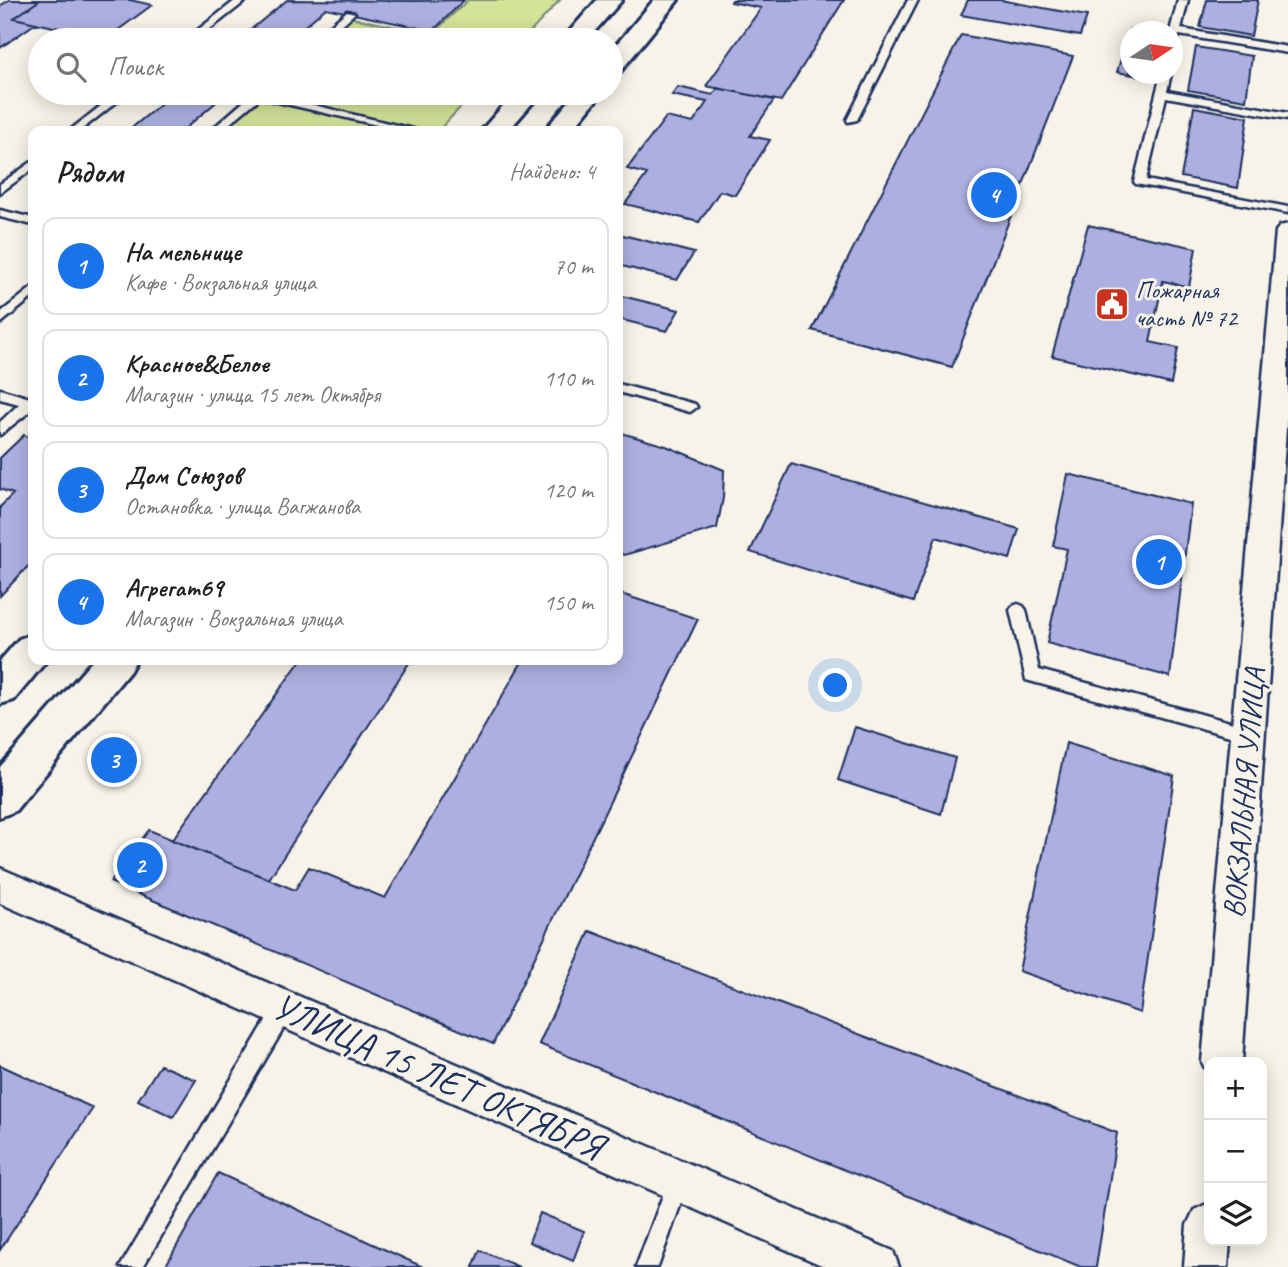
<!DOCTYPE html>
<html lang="ru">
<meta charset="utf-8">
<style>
:root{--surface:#fff;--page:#f6f6f6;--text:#202124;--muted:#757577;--line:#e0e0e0;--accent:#1a73e8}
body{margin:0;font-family:Caveat,sans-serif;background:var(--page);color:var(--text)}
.controls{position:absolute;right:21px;bottom:21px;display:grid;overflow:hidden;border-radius:14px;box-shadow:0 4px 18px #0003}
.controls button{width:63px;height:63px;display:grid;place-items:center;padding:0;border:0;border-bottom:2px solid var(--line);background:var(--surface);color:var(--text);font:35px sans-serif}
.compass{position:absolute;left:1120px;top:21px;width:63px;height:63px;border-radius:50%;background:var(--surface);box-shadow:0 4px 18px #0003;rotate:77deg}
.you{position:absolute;left:836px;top:686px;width:24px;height:24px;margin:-18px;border:5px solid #fff;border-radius:50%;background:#1a73e8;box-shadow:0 0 0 10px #1a73e833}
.badge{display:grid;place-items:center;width:46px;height:46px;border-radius:50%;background:var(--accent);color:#fff;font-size:23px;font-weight:700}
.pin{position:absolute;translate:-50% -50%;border:4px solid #fff;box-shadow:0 2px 7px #0006}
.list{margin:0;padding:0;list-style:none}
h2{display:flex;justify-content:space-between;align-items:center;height:91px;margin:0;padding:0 28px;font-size:30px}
h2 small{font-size:23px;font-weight:400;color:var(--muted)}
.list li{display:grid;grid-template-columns:46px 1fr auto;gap:21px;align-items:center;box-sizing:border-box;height:98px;margin:0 14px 14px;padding:0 14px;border:2px solid var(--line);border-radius:14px}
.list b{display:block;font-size:26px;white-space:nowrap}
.list p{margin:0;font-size:23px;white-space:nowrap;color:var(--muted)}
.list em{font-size:23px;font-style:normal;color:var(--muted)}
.icon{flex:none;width:38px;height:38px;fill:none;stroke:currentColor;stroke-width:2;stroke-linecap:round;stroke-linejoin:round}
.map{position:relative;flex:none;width:1288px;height:1267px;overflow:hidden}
.search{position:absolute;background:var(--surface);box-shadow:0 4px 18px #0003;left:28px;top:28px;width:595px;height:77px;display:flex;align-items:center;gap:18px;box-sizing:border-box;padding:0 24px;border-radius:38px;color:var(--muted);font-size:26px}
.panel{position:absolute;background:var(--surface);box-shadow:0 4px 18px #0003;left:28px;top:126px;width:595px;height:539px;border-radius:14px}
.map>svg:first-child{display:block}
.green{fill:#d3e397;stroke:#77897a;stroke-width:2}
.building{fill:#adafe0;stroke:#1b2f5e;stroke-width:2}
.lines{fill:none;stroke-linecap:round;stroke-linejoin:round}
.service-casing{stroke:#1b2f5e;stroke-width:5}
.minor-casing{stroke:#1b2f5e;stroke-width:5}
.primary-casing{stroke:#1b2f5e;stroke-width:6}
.service{fill:#f7f3e8;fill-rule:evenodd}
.minor{fill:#f7f3e8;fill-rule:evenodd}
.primary{fill:#f7f3e8;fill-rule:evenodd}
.labels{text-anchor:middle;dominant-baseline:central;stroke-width:6;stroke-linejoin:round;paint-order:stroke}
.far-poi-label{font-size:24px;fill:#1b2f5e;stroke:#f7f3e8;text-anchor:start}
.street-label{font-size:30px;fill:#1b2f5e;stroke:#f7f3e8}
.near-street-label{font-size:37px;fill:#1b2f5e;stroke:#f7f3e8}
</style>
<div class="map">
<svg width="1288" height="1267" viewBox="0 0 1288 1267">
<rect width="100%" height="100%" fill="#f7f3e8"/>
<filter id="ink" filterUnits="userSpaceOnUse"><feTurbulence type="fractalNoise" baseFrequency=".0143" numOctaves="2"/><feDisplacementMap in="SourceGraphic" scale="14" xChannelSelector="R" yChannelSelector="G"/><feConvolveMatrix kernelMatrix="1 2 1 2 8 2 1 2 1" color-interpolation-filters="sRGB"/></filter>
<g filter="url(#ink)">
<path class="green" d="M468,0H560L523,40H315L343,16L432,34Z
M255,93H474L438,131H211Z"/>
<path class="building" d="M9,0H40L14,18L36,23L0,48V6Z
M40,0H130L152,5L106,39L14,18Z
M287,0L414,1L464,0L433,31L326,8L288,40H238Z
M732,0H844L781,101L706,86L761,8L731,2Z
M968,0H1000L1087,16L1080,36L961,15Z
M1207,0H1258L1251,36L1200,27Z
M1130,29L1145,32H1130V74H1139L1138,76L1117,72Z
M961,35L1073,56L952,367L812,330Z
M1196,47L1252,56L1246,100L1188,90Z
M678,87L713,95L718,88L774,100L750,136L770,140L735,195L720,191L699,222L625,204L647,174L627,169L666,117L693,123L707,102L672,95Z
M174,93H227L182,131H128Z
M1194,107L1248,117L1238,188L1181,177Z
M1088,225L1196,248L1189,287L1163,281L1150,342L1178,348L1171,384L1052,356Z
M619,234L694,253L677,280L618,265Z
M618,295L679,310L667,331L618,319Z
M618,432L666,446L724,470L723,498L717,528L624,555L618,553Z
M24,435L33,438V561L0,596V507L13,494L0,489V458Z
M791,464L1019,529L1010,559L936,537L913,602L750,552Z
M1068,474L1191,504L1170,677L1047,643L1067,549L1053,546Z
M618,593L698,619L493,1044L110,882L149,830L295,890L309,867L385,898L523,660H618Z
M301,660H411L269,879L172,840Z
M855,727L955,758L941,814L838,780Z
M1066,743L1174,776L1140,1013L1019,971Z
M590,931L1117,1133L1096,1267H1081L539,1044Z
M0,1065L93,1108L0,1250Z
M160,1065L196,1080L173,1117L138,1100Z
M218,1173L423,1267H165Z
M540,1213L584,1231L573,1261L529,1242Z
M480,1250L519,1267H473Z"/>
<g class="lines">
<g class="service-casing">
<path id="service" d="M236,0H247L196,40H185Z
M908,0H918L857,120L848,122L847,120Z
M1178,0H1188L1181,29L1288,47V53L1179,35L1177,44L1172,47V32L1170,31Z
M347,11L355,13L325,40H314Z
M1161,74H1171L1167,91L1288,113V119L1166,97L1146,180L1288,207V213L1136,184L1134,182Z
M117,93H128L80,131H69Z
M247,93H264L421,131H403L260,98L221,131H210L250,96Z
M33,161V169L0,193V184Z
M0,210L33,218V225L0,217Z
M33,287V297L0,324V313Z
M618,384L695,404L697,407L690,412L618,392Z
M0,389L33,399V409L0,435V422L19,404L0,399Z
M1018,604L1023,606L1026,610L1039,670L1248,727L1254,729L1256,734L1254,739L1248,741L1026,680L1010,610L1013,606Z
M284,999L291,1002L294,1009L291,1016L143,1267H120L277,1002Z
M678,1170L685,1174L689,1181L658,1267H636L671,1174Z"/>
</g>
<g class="minor-casing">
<path id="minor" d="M1288,224V400L1242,1062H1209V1077L1202,1062L1276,231L1280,226Z
M0,868L893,1251L899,1267H826L0,903Z
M1209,1203V1241H1230L1228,1267H1184L1187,1225L1194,1210Z"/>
</g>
<g class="primary-casing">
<path id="primary" d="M597,0H622L587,40H562Z
M654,0H678L620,72L611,74V51Z
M514,93H541L508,131H481Z
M576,93H602L571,131H544Z
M33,634V660H47L14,700L0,704V661L19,639Z
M93,660H136L130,671L15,811L0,817V767Z"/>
</g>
<use href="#service" class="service"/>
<use href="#minor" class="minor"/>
<use href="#primary" class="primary"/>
</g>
</g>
<defs>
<g id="civic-square" transform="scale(1.75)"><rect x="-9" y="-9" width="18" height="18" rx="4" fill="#c8321e" stroke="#f7f3e8"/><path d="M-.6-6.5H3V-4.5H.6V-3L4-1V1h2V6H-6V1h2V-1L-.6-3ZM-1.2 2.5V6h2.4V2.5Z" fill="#fff"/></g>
</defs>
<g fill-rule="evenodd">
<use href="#civic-square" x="1112" y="304"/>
</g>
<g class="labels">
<g class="far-poi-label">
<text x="1136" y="290">Пожарная<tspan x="1136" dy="28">часть № 72</tspan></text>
</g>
<g class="street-label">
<text transform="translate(1244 793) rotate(-85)">ВОКЗАЛЬНАЯ УЛИЦА</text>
</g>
<g class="near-street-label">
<text transform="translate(438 1076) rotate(24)">УЛИЦА 15 ЛЕТ ОКТЯБРЯ</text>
</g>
</g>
</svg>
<div class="controls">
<button>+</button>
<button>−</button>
<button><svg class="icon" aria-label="layers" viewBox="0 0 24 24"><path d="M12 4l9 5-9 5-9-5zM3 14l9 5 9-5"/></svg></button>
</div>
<svg class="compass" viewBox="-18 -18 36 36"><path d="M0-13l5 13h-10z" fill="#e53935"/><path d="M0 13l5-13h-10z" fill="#757577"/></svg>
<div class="you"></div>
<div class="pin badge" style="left:1159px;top:562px">1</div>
<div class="pin badge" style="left:140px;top:865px">2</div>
<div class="pin badge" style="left:114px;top:760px">3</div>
<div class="pin badge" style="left:994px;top:195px">4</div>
<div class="search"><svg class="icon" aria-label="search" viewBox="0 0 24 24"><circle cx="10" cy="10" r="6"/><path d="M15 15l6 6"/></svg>Поиск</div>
<section class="panel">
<h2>Рядом<small>Найдено: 4</small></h2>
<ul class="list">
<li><span class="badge">1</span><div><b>На мельнице</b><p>Кафе · Вокзальная улица</p></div><em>70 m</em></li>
<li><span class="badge">2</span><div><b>Красное&amp;Белое</b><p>Магазин · улица 15 лет Октября</p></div><em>110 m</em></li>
<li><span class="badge">3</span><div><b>Дом Союзов</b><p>Остановка · улица Вагжанова</p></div><em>120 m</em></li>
<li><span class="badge">4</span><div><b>Агрегат69</b><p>Магазин · Вокзальная улица</p></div><em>150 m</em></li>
</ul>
</section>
</div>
